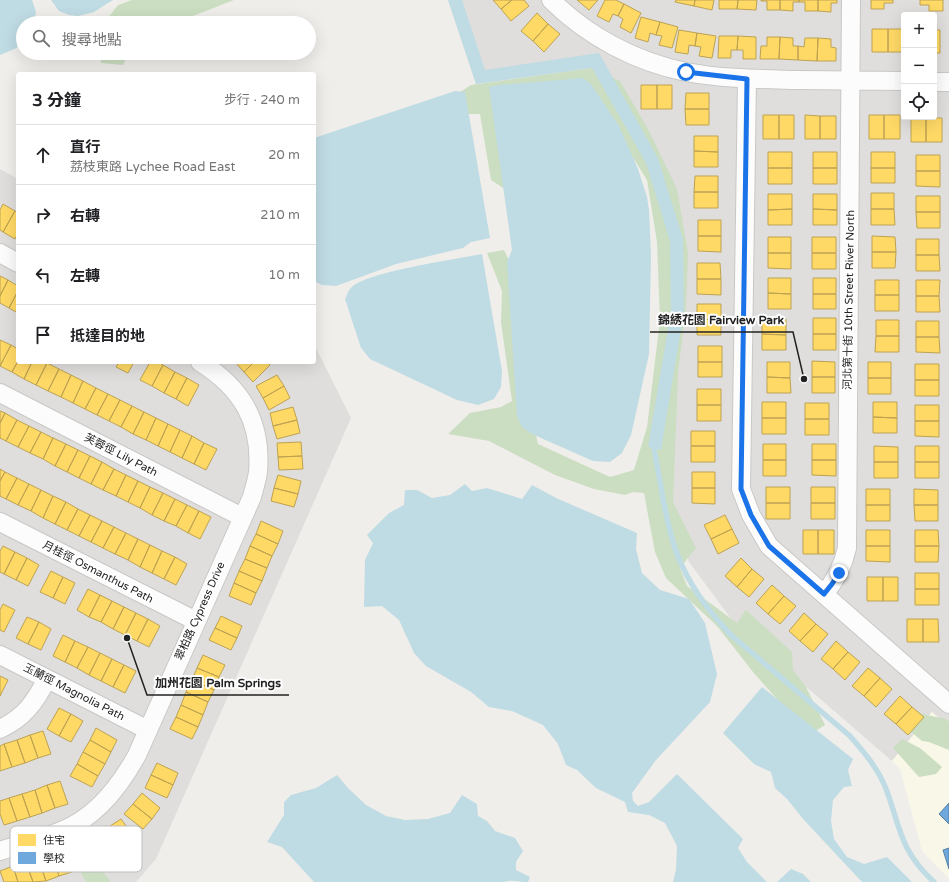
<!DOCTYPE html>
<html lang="zh-TW">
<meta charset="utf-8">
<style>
:root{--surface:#fff;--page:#f2f2f2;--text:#202124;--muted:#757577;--line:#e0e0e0}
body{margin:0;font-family:"Varela Round","Noto Sans TC",sans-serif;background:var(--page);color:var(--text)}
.controls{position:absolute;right:12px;top:12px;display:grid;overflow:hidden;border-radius:4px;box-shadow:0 4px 16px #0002}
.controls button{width:36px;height:36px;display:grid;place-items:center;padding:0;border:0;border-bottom:1px solid var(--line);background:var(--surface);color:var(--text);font:20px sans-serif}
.stop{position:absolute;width:12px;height:12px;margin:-9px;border:3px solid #1a73e8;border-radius:50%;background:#fff}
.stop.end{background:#1a73e8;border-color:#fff;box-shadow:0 1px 4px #0008}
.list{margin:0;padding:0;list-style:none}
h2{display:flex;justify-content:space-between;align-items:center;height:52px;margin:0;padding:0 16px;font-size:17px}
h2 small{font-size:13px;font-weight:400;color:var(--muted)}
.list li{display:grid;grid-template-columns:26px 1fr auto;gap:12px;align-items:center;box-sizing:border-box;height:60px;padding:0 16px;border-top:1px solid var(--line)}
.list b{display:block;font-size:15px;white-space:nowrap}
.list p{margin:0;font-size:13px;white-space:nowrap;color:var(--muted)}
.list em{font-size:13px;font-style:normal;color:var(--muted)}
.icon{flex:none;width:22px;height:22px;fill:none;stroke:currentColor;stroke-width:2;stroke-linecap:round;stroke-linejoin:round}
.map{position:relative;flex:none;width:949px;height:882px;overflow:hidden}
.search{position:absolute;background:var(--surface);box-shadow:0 4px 16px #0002;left:16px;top:16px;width:300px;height:44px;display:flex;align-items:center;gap:10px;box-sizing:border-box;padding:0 14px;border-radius:22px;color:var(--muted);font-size:15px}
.panel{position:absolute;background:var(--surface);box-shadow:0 4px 16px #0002;left:16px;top:72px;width:300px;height:292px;border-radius:4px}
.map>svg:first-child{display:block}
.residential{fill:#dfdedc;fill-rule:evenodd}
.education{fill:#f8f7e8}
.forest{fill:#cbdec1}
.water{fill:#bfdbe3}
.homes{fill:#ffd966;stroke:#bda252}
.schools{fill:#6fa8dc;stroke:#5880a4}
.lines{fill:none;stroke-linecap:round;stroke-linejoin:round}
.stream{stroke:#bfdbe3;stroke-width:5.5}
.minor-casing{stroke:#c9c8c7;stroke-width:20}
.minor{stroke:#fdfcfc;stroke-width:18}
.route{stroke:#1a73e8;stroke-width:5}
.labels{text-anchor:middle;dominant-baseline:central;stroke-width:4;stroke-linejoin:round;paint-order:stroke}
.street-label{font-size:11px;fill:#222;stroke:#fff}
.key{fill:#fff;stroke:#bdbdbd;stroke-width:1}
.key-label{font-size:11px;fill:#222}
.leader{fill:none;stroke:#222;stroke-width:1.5}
.callout-dot{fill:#222;stroke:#fff;stroke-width:1.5}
.callout-label{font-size:12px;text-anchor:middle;font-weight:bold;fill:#222;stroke:#fff;stroke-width:4;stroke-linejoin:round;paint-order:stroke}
</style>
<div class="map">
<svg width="949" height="882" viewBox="0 0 949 882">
<rect width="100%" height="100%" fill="#f0eeeb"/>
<path class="residential" d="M448,0H949V727L932,712L892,761L738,628L689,562L678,523L661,450L671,311L646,163L592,68L476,84ZM904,15H934V117H904Z
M0,169L18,179V362H314V344L351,418L156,859L136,882H0Z"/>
<path class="education" d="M932,712L949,727V879L922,851L900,769L892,761Z"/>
<path class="forest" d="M132,0H234L175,23H104L118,5Z
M99,53H129L123,65L101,63Z
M592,68L620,81L649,131L677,189L688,253L686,307L678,374L673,502L696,548L680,568L687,586L737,623L746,610L792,652L793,670L806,687L825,725L809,735L753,672L717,626L666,578L655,552L644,493L633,492L625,495L594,489L555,475L489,441L448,434L470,413L501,407L512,401L501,322L502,291L487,253L504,250L517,276L532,419L538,444L610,477L634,470L647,427L660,320L657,242L647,180L604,111L517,197L491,180L480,114H451L442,104L471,85Z
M922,714L946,719L949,722V750L929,742L922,741L910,731Z
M902,739L920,748L942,767L936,774L919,777L893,748Z
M94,860L111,882H86L81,873Z"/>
<path class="water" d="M0,0H32L36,12L34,23H23C23,48 22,46 0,55Z
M51,0H113L94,12L78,16L69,15L59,11Z
M448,0H462L485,70L599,53L658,158L683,239L684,311L661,450L648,447L671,311L670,241L646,163L592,68L476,84Z
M583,78L591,84L619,126L638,169L647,197L649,210L651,255L649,354L631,435L622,453L610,462L593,461L532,434L522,427L517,416L507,262L512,250L489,87L499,85Z
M455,91L465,92L490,238L471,242L463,248L396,264L336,286L322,285L314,281V138Z
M482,254L502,371L501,387L494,399L478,405L457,400L370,359L361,348L345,299C347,296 348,290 351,288C365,272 457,259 482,254Z
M465,484L472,491L487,488L522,499L532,485L556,498L637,533L636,549L642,573L660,590L689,599L705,623L717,674L710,702L656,760L632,793L633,801L638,806L649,802L677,774L743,839L738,848L747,862L767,882H673L676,870L677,846L665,823L649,815L628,812L625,802L596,788L577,770L566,765L558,744L543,725L512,711L489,707L471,692L426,666L414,653L399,620L382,606L364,607L365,560L373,543L367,535L389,513L404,505L405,490H417L432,498L450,495Z
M762,687L853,759L848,770L852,786L844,787L833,800L831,821L834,839L847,857L864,864L887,857L912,882H862L804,820L787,799L775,788L771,772L754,764L723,733Z
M337,775L348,788L366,805L386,816L405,820L428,819L450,813L462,795L477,804L478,816L487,821L495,831L515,838L523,851L516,862V870L530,877L528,882C519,882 513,879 503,882H314L282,847L267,842L284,815V802L291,795L316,788Z
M791,869L803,874L811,882H777Z"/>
<path class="homes" d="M493,0H512L501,9Z
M512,0H524L529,6L511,21L501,9Z
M577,0H598L589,10Z
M605,0H616L624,4L618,16L613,14L609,22L597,16Z
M676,0H695L694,6L675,2Z
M695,0H714L712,10L694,6Z
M719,0H738L737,9H719Z
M738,0H757L756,10L737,9Z
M761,0H780V10H767V1H761Z
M780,0H799V2H793V11L780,10Z
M799,0H818V11H805V2H799Z
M818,0H837V3H831V12L818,11Z
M871,0H893V3H884V9H871Z
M920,0H943V11H929V5H920Z
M624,4L641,13L631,33L620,27L623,19L618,16Z
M537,13L548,24L533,41L521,31Z
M641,17L660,22L656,35L650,33L648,42L635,38Z
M660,22L678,27L672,48L659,45L662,36L656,35Z
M548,24L560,34L544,52L533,41Z
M872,29H888V52H872Z
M888,29H904V52H888Z
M679,30L697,33L695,46L689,45L688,54L675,52Z
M934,30H940V53H934Z
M697,33L716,36L712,58L699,56L701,47L695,46Z
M719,36H738L737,50H731V58H718Z
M738,36L756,37V59H743V50H737Z
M767,37H780L779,59H760L761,46H767Z
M780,37L793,38V46H798V60L779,59Z
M805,38H818L817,61L798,60V46L804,47Z
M818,38L831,39V47L836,48V61H817Z
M641,85H657V109H641Z
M657,85H672V109H657Z
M686,93H709V109H685Z
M685,109H709V125H686Z
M763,115H779V139H763Z
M779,115H794V139H779Z
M805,115L820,116V139H805Z
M869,115H884V139H869Z
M884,115H900V139H884Z
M820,116H836V139H820Z
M911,118H926V142H911Z
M926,118H942V142H926Z
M694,136H718V152L694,151Z
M694,151L718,152V167H694Z
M768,152H792V168H768Z
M813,152H837V168H813Z
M871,152H895V168H871Z
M916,155H940V171H916Z
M768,168H792V184H768Z
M813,168H837V184H813Z
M871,168H895V183H871Z
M916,171H940V187L916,186Z
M695,176H718V192H694Z
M694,192H718V208H694Z
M871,193H894V209H871Z
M768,194H792V209L768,210Z
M813,194H837V210L813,209Z
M916,196H940V212H916Z
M3,204L15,211L3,232L0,230V210Z
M792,209V225H768V210Z
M813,209L837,210V225H813Z
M871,209H894L895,225H871Z
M15,211L18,213V233L15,239L3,232Z
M916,212H940V228H917Z
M698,220H721V236H698Z
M698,236H721V252L698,251Z
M872,236L895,237L896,252H872Z
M768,237H791V253H768Z
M812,237H836V253H812Z
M916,239H939V255H916Z
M872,252H896L895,268H872Z
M768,253H791V269L768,268Z
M812,253H836V269H812Z
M916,255H939L940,271H916Z
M697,263H720L721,279H697Z
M0,276L8,280L0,296Z
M768,278H791V294L768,293Z
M813,278H836V294H813Z
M697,279H721V295L697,294Z
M8,280L18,286V291L9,308L0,303V296Z
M875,280H899V295H875Z
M916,280H940L939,296H916Z
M18,291V313L9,308Z
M768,293L791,294V309H768Z
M813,294H836V309H813Z
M875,295H899V311H875Z
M916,296H939L940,312H916Z
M697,304H721V320L697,319Z
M813,318H836V334H813Z
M697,319L721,320V335H697Z
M762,319H786V335L762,334Z
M876,320H899V336H876Z
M916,321H939V337H916Z
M762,334L786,335V350H762Z
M813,334H836V350H813Z
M876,336H899V352H875Z
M916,337H939L940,353L916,352Z
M0,340L11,345L0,366Z
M11,345L18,349V361L12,372L0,366Z
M698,346H722V362H698Z
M18,361V362H32L24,379L12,372Z
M812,361L835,362V377H812Z
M32,362L47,363L36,385L24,379Z
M119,362H134L128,373L116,367Z
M150,362H158L163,365L152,386L140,380Z
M235,362H254L244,372Z
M254,362H268L270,365L253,382L244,372Z
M698,362H722V377H698Z
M767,362H790V378L767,377Z
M868,362H891V378H868Z
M47,363L59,369L48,391L36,385Z
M915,364H939V380H915Z
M163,365L175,372L164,393L152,386Z
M59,369L71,375L61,397L48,391Z
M175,372L187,378L176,399L164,393Z
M71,375L83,381L73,403L61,397Z
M277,375L284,386L263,398L256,386Z
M767,377L790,378L791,393H767Z
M812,377H835V393H812Z
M187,378L199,385L188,406L176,399Z
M868,378H891V394H868Z
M915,380H939V396H915Z
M83,381L96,388L85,409L73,403Z
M284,386L290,398L269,410L263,398Z
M96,388L108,394L97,415L85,409Z
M697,389H721V405H697Z
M108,394L120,400L109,421L97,415Z
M120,400L132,406L121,427L109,421Z
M762,402H786V418H762Z
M873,402H897V418L873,417Z
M805,403H829V419H805Z
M697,405H721V421H697Z
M915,405H939V421H915Z
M132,406L144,412L133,434L121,427Z
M293,407L297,420L273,426L270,413Z
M0,411L5,413L0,423Z
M144,412L156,418L146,440L133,434Z
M5,413L17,420L6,441L0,438V423Z
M873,417L897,418V433H873Z
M156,418L168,424L158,446L146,440Z
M762,418H786V434H762Z
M805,419H829V435H805Z
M17,420L29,426L18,447L6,441Z
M297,420L300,433L277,439L273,426Z
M915,421H939V437L915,436Z
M168,424L180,430L170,452L158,446Z
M29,426L41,432L30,453L18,447Z
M180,430L192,436L182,458L170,452Z
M691,431H715V446H691Z
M41,432L53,438L43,459L30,453Z
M192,436L204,443L194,464L182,458Z
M53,438L66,444L55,466L43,459Z
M301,442L302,456L278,457L277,443Z
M204,443L217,449L206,470L194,464Z
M66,444L78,450L67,472L55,466Z
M763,444H786V460H763Z
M812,444H836V460H812Z
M691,446H715V462H691Z
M874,446L898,447V462H874Z
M915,446H939V462H915Z
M78,450L90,456L79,478L67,472Z
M90,456L102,462L91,484L79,478Z
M302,456L303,469L279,470L278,457Z
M763,460H786V476H763Z
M812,460H836V476L812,475Z
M102,462L114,469L103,490L91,484Z
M874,462H898V478H874Z
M915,462H939V478H915Z
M0,469L5,472L0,481Z
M114,469L126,475L116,496L103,490Z
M5,472L17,478L6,499L0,496V481Z
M692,472H715V488H692Z
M126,475L138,481L128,502L116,496Z
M278,475L301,481L298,494L274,488Z
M17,478L29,484L18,505L6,499Z
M138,481L150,487L140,508L128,502Z
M29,484L41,490L31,511L18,505Z
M150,487L163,493L152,515L140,508Z
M766,487H790V503H766Z
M811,487H835V503H811Z
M274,488L298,494L294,507L271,501Z
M692,488H715V504L692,503Z
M866,489H890V505H866Z
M914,489L938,490V505H914Z
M41,490L53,496L43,518L31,511Z
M163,493L175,499L164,521L152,515Z
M53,496L66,502L55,524L43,518Z
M175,499L187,505L176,526L164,521Z
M66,502L78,509L67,530L55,524Z
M766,503H790V519H766Z
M811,503H835V519H811Z
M187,505L199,511L188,533L176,526Z
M866,505H890V521H866Z
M914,505H938V521H915Z
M78,509L90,515L79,536L67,530Z
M199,511L211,517L200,539L188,533Z
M90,515L102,521L91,542L79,536Z
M725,515L732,529L711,539L704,525Z
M102,521L114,527L103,548L91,542Z
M261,521L283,531L278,544L256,534Z
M114,527L126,533L115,554L103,548Z
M732,529L739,543L718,554L711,539Z
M803,530H818V554H803Z
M818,530H834V554H818Z
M866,530H890V546H866Z
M915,530H938L939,546H915Z
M126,533L138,539L128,560L115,554Z
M256,534L278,544L272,556L250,546Z
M138,539L150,545L140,567L128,560Z
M150,545L162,551L152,573L140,567Z
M3,546L15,552L4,574L0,572V551Z
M250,546L272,556L267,568L245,559Z
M866,546H890V562L866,561Z
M915,546H939L938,562H915Z
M162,551L175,557L164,579L152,573Z
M15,552L27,558L16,580L4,574Z
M175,557L187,564L176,585L164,579Z
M27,558L39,565L28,586L16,580Z
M741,558L752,569L737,587L725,576Z
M245,559L267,568L262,581L239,571Z
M752,569L764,579L749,597L737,587Z
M51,571L63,577L53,598L40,592Z
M239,571L262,581L256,593L234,583Z
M915,573H939V589H915Z
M63,577L75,583L65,604L53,598Z
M867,577H883V601H867Z
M883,577H898V601H883Z
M234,583L256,593L251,605L229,596Z
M772,585L784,596L768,614L756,603Z
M88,589L100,595L89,617L77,610Z
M915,589H939V605H915Z
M100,595L112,601L101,622L89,617Z
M784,596L796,606L780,624L768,614Z
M112,601L124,607L113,629L101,622Z
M3,604L15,610L4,632L0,630V610Z
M124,607L136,613L125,635L113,629Z
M136,613L148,619L137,641L125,635Z
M804,613L816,624L800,641L789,631Z
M221,616L242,626L237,638L215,628Z
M27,617L39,622L28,644L16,638Z
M148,619L160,626L149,647L137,641Z
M907,619H923V642H907Z
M923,619H938L939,642H923Z
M39,622L51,629L41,650L28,644Z
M816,624L828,634L813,652L800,641Z
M215,628L237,638L231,650L209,640Z
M63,635L75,641L65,662L53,656Z
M75,641L88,647L77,668L65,662Z
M836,641L848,652L833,669L821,659Z
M88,647L100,653L89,675L77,668Z
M848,652L860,662L845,680L833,669Z
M100,653L112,659L101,681L89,675Z
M203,655L225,665L219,677L197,668Z
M112,659L124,665L113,687L101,681Z
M124,665L136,671L125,693L113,687Z
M197,668L219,677L214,690L192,680Z
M868,668L880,678L864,696L852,686Z
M0,676L8,680L0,696Z
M880,678L892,689L876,707L864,696Z
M192,680L214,690L208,702L186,692Z
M186,692L208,702L203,715L181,705Z
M900,696L912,707L896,724L884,714Z
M181,705L203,715L198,727L176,717Z
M912,707L924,717L908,735L896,724Z
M59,708L71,714L59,736L47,729Z
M71,714L83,721L71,742L59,736Z
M176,717L198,727L192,739L170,729Z
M96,728L117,740L111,752L90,740Z
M43,731L51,754L38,758L30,735Z
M30,735L38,758L25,763L17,740Z
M17,740L25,763L12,767L4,744Z
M90,740L111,752L105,764L83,752Z
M4,744L12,767L0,771V746Z
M83,752L105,764L98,776L77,764Z
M157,763L178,773L173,785L151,775Z
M77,764L98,776L92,787L70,776Z
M151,775L173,785L167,798L145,788Z
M60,781L68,804L55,808L47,785Z
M47,785L55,808L42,813L35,790Z
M35,790L42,813L30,817L22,794Z
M142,793L160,808L152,819L133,804Z
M22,794L30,817L17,821L9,798Z
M9,798L17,821L4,825L0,814V801Z
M133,804L152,819L143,829L124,814Z
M121,819L135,838L124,846L110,826Z
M64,849L72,872L59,876L51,854Z
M51,854L59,876L46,881L38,858Z
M38,858L46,881L33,882L26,862Z
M26,862L33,882H18L13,866Z
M13,866L18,882H4L0,871Z"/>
<path class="schools" d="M949,803V824L939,814Z
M949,848V869L943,850Z"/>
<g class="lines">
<path class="stream" d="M655,443L654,449C661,483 665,521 677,554C689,585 708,611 731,635L850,736C863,751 876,766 884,784C893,805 897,828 907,848C914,861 923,872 934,882"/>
<g class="minor-casing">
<path id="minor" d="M551,0C587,36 636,62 686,72C723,79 760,79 798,80C833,80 869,81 904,81
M747,79L741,489L751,515L769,546L949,704
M934,82H949
M0,253L18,263
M0,393L242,517
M0,522L196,621
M824,594C836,580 843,566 847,548L851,0
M0,655L148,730
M0,729C25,717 35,702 47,679
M0,851C20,844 41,839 61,831C95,818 120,786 137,755L252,497C254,489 257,480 258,472C262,422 242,388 200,362"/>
</g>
<use href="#minor" class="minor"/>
</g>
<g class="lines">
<path class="route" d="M686,72L747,79L741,489L751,515L769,546L824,594L832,584L839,573"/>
</g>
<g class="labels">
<g class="street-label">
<text transform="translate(849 300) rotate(-89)">河北第十街 10th Street River North</text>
<text transform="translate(121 455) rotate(27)">芙蓉徑 Lily Path</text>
<text transform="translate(98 572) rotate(27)">月桂徑 Osmanthus Path</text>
<text transform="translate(200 611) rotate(-66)">翠柏路 Cypress Drive</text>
<text transform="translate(74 692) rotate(27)">玉蘭徑 Magnolia Path</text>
</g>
</g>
<rect x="10" y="826" width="132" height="46" rx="6" class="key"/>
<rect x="18" y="834" width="18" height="12" fill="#ffd966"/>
<rect x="18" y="852" width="18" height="12" fill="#6fa8dc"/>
<g class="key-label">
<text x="43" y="844">住宅</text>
<text x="43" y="862">學校</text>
</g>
<path class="leader" d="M804 379L793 332H650M127 638L147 695H289"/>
<g class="callout-dot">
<circle cx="804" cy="379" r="4"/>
<circle cx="127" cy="638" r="4"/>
</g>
<g class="callout-label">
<text x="721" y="324">錦綉花園 Fairview Park</text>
<text x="218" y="687">加州花園 Palm Springs</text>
</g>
</svg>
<div class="controls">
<button>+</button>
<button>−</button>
<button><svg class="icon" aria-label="locate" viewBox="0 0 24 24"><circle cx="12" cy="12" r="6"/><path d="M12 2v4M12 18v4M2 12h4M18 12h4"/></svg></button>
</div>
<div class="stop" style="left:686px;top:72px"></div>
<div class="stop end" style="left:839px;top:573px"></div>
<div class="search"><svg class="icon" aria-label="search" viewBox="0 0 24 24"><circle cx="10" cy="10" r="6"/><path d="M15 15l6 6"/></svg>搜尋地點</div>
<section class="panel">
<h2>3 分鐘<small>步行 · 240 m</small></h2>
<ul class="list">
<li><svg class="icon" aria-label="ahead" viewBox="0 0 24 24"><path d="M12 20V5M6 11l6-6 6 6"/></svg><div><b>直行</b><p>荔枝東路 Lychee Road East</p></div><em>20 m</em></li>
<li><svg class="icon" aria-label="right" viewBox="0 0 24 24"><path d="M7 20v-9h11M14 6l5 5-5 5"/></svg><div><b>右轉</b></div><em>210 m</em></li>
<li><svg class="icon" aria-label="left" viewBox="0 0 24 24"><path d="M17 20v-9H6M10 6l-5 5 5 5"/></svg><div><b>左轉</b></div><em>10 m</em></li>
<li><svg class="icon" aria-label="arrive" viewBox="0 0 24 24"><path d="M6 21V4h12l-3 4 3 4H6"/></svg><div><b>抵達目的地</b></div></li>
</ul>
</section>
</div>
